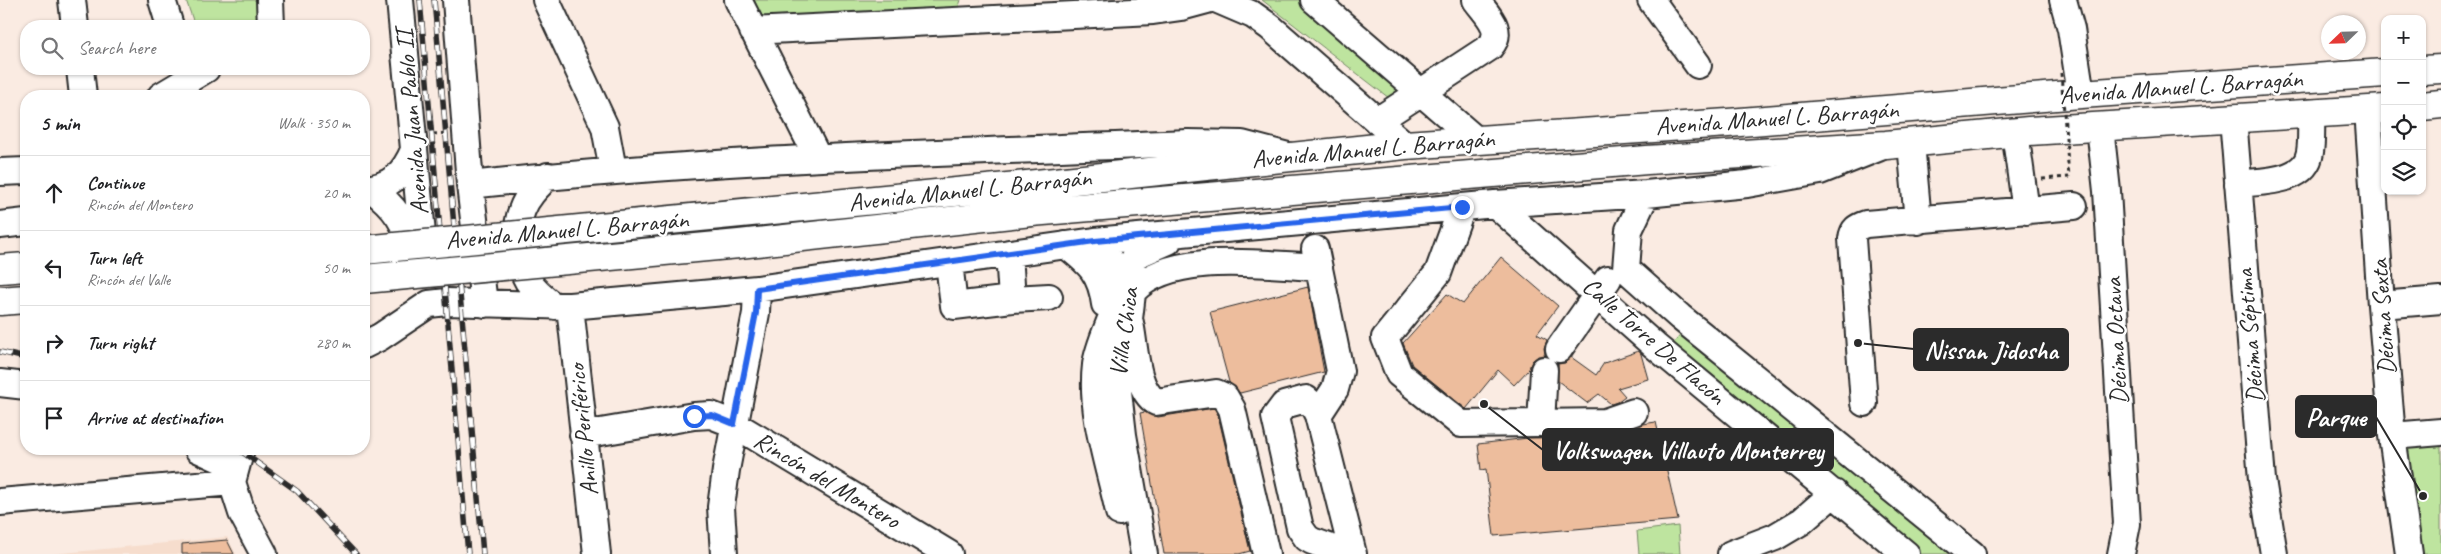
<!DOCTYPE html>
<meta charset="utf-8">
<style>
:root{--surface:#fff;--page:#f2f2f2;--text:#202124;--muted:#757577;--line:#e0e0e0}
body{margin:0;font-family:Caveat,sans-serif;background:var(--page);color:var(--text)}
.controls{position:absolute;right:15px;top:15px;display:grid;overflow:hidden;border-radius:10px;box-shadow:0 1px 4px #0004}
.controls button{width:45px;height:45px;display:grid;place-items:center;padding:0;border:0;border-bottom:1px solid var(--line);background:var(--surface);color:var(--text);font:25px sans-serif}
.compass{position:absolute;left:2321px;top:15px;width:45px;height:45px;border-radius:50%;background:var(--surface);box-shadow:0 1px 4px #0004;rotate:247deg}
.stop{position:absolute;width:15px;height:15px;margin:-11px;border:4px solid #2563eb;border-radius:50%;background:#fff}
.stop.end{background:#2563eb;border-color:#fff;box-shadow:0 1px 5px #0008}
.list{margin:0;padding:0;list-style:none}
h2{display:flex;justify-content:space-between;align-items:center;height:65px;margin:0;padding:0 20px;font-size:21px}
h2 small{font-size:16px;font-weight:400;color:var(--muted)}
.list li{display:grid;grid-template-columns:32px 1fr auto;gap:15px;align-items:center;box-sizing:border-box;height:75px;padding:0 20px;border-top:1px solid var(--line)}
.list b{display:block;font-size:19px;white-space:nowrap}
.list p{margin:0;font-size:16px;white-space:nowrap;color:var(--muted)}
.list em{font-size:16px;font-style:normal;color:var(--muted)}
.icon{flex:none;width:28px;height:28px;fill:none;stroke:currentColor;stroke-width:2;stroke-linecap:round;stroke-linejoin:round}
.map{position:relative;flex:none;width:2441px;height:554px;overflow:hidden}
.search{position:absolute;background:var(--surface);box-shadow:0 1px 4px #0004;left:20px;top:20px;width:350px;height:55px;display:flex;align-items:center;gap:12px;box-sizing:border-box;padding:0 18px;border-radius:20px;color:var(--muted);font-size:19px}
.panel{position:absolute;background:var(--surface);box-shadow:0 1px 4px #0004;left:20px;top:90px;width:350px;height:365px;border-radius:20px}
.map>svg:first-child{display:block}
.built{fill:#f6ddcd}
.green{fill:#bee49f;stroke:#748865}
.building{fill:#edbd9d;stroke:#2b2b2b}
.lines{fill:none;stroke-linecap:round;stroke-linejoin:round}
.minor-casing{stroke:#2b2b2b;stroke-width:30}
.highway-casing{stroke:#2b2b2b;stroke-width:31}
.path{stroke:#2b2b2b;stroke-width:3;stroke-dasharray:4 4;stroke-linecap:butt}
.minor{stroke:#fff;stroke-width:26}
.highway{stroke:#fff;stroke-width:28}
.rail-casing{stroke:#2b2b2b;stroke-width:5.5}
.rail{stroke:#fff;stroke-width:4;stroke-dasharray:11;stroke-linecap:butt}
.highway-bridge-casing{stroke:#2b2b2b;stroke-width:31;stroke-linecap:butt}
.path-bridge{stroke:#2b2b2b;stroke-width:3;stroke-dasharray:4 4;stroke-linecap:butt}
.highway-bridge{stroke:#fff;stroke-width:28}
.route{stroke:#2563eb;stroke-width:6}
.labels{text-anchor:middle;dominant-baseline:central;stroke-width:5;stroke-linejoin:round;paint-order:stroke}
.street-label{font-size:25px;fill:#2b2b2b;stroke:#fff}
.leader{fill:none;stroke:#2b2b2b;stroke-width:2}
.callout-dot{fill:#2b2b2b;stroke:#fff;stroke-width:2}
.callout{fill:#2b2b2b;stroke:#2b2b2b;stroke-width:2}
.callout-label{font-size:26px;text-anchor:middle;font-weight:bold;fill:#fff}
</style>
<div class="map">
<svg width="2441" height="554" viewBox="0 0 2441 554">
<rect width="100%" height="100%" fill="#faebe2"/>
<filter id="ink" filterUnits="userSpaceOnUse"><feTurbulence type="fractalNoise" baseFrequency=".02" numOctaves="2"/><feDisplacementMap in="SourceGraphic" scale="10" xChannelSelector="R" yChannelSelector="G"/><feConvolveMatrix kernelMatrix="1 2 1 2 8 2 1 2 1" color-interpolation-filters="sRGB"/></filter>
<g filter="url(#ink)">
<path class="built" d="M227,537L236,554H53Z"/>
<path class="green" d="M186,0H258L260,26H195Z
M748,0H961L958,9L758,21Z
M1262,0H1306L1404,90L1389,98Z
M1685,330L1953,554H1915L1669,348Z
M2441,445V554H2413L2402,449Z
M1678,526L1680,554H1639L1637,531Z"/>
<path class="building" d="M1501,257L1558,306L1537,334L1547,340L1544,348L1545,355L1538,356L1532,361L1529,369L1514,385L1498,370L1466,409L1412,365L1403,343L1447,294L1463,304Z
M1308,287L1324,372L1240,393L1229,382L1210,312Z
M1639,351L1641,354L1648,379L1618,388L1625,396L1617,402L1611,404L1599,394L1587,403L1558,381V364L1565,363L1571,357L1596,375L1604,363Z
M1214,408L1218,415L1250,551L1239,554H1164L1140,413L1145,412L1158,417Z
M1656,422L1678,520L1494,536L1486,469L1481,470L1478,444L1528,438L1606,437L1642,424Z
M227,540L234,554H182V544Z"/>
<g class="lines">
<g class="minor-casing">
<path id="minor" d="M72,0L75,26
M162,0L170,26
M270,0L271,26
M400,0L425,266
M456,0L470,185L484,304
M546,0L605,127L613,170
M738,0L818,158
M1218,0L1253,15L1270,27L1405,145
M1314,0L1475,139
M1651,0L1698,65
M2063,0L2071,29L2081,94
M753,31L1153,11L1181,7L1207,0
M80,69L83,96
M161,96L206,69
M2368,110L2381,305L2392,436L2409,554
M2233,118L2262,480L2274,554
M1377,121L1490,47C1505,30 1487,15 1476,0
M2100,127L2107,191L2127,524L2121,554
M2015,132L2026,211
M1911,143L1918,221
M0,172L26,171
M548,176C538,186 527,196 522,210C514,230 517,263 528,281C535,292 544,299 554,306
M2238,184C2261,181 2306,183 2310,152C2312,140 2311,126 2311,113
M470,185C709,158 948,153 1188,143L1242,144L1288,156
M370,188C396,207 406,223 414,254
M364,189C391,187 404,174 414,150
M1646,194L1629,230L1626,269L1680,317L1972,554
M1495,204L1655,346L1906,554
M1462,207L1438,273L1385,338L1399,374L1461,424L1605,422L1634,412
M0,225L26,222
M1095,241C1106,253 1117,268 1119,284C1121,306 1099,339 1096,365C1090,413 1109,465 1119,512
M1066,245C1090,264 1101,273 1105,304
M1315,249L1340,371L1335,389L1318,415
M949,262L954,306L1012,299L1009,253
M1133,291C1172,250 1266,265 1318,267
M1012,299L1049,297
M2381,305L2441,300
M570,306L597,554
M1130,323C1135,346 1135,389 1156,402L1216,393L1225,397L1232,409L1266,554
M364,345L380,337L429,304L447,302L570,306L757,289L1095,241L1495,204L1646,194L1747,184L1820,171L1878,148
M1559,349L1608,279
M0,383L26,386
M1864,403L1852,239C1853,229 1857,227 1866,224L2074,206
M1541,423L1544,370
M583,435L694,416L711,415L734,424L949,554
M2392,436L2441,432
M198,449L235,466
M241,449L232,482L242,513L264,554
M0,502L232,482
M724,554L721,507L726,470L756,313L757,289
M1144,554L1123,435L1116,374L1123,337L1129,319L1133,285L1132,261L1136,255L1168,241
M1348,554L1312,541L1307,538L1300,528L1275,417L1284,405L1306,399L1313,405L1318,415L1353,554
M1731,554L1775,537L1802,521L1834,493"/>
</g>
<g class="highway-casing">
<path id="highway" d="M2422,70L2441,69
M2422,106L2441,104
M1027,185L1405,145L1728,123L2081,94L2385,73
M1031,212L1647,160L1886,145L2029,131L2385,109
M0,269L26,267
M0,301L26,299"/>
</g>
<path class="path" d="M433,134L447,133
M2042,179L2069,177"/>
<use href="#minor" class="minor"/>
<use href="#highway" class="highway"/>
<g class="rail-casing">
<path id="rail" d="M420,0L468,554
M434,0L483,554
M0,352L26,358
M238,449L297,491L356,554"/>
</g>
<use href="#rail" class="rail"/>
<g class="highway-bridge-casing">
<path id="highway-bridge" d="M364,250L1027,185
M364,279L739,244L1031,212"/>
</g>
<path class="path-bridge" d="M2061,73L2069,177"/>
<use href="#highway-bridge" class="highway-bridge"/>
</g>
</g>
<g class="lines" filter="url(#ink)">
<path class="route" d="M694,416L712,415L734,424L756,313L757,289L1095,241L1462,207"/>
</g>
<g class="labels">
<g class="street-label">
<text transform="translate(2181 87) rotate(-4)">Avenida Manuel L. Barragán</text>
<text transform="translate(1777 118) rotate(-4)">Avenida Manuel L. Barragán</text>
<text transform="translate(412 122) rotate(-95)">Avenida Juan Pablo II</text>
<text transform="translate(1373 149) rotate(-5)">Avenida Manuel L. Barragán</text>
<text transform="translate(970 190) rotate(-6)">Avenida Manuel L. Barragán</text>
<text transform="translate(567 230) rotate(-5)">Avenida Manuel L. Barragán</text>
<text transform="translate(2383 317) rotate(-94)">Décima Sexta</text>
<text transform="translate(1124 332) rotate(-82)">Villa Chica</text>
<text transform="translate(2250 336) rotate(-95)">Décima Séptima</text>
<text transform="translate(1654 341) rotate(41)">Calle Torre De Flacón</text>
<text transform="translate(2116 341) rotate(-93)">Décima Octava</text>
<text transform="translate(583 430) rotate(-96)">Anillo Periférico</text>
<text transform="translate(827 480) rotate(31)">Rincón del Montero</text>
</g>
</g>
<path class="leader" d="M1858 343L1914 349M2423 496L2376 417M1484 404L1543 450"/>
<g class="callout-dot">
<circle cx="1858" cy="343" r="5"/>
<circle cx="2423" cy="496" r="5"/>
<circle cx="1484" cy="404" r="5"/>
</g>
<g class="callout">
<rect x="1914" y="329" width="154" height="41" rx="5"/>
<rect x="2296" y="396" width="80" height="41" rx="5"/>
<rect x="1543" y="429" width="290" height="41" rx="5"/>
</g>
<g class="callout-label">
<text x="1991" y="359">Nissan Jidosha</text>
<text x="2336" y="426">Parque</text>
<text x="1688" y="459">Volkswagen Villauto Monterrey</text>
</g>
</svg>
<div class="controls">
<button>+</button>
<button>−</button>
<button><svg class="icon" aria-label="locate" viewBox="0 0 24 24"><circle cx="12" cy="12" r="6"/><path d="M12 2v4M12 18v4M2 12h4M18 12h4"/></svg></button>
<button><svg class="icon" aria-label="layers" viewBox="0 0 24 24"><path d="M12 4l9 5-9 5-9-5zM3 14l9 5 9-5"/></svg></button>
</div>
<svg class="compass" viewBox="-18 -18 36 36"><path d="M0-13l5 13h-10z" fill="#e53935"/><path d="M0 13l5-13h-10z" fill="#757577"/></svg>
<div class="stop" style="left:694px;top:416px"></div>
<div class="stop end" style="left:1462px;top:207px"></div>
<div class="search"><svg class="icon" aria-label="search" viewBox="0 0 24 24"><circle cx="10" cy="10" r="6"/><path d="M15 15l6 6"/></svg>Search here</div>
<section class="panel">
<h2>5 min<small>Walk · 350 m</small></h2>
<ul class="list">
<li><svg class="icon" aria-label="ahead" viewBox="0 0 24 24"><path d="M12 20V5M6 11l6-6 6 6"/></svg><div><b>Continue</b><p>Rincón del Montero</p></div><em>20 m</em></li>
<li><svg class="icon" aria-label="left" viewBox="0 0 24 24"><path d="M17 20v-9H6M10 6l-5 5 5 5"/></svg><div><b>Turn left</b><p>Rincón del Valle</p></div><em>50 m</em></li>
<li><svg class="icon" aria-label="right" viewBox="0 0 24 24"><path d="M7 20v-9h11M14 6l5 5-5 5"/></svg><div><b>Turn right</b></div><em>280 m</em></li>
<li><svg class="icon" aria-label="arrive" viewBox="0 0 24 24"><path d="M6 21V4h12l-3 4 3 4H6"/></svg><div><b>Arrive at destination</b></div></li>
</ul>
</section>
</div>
